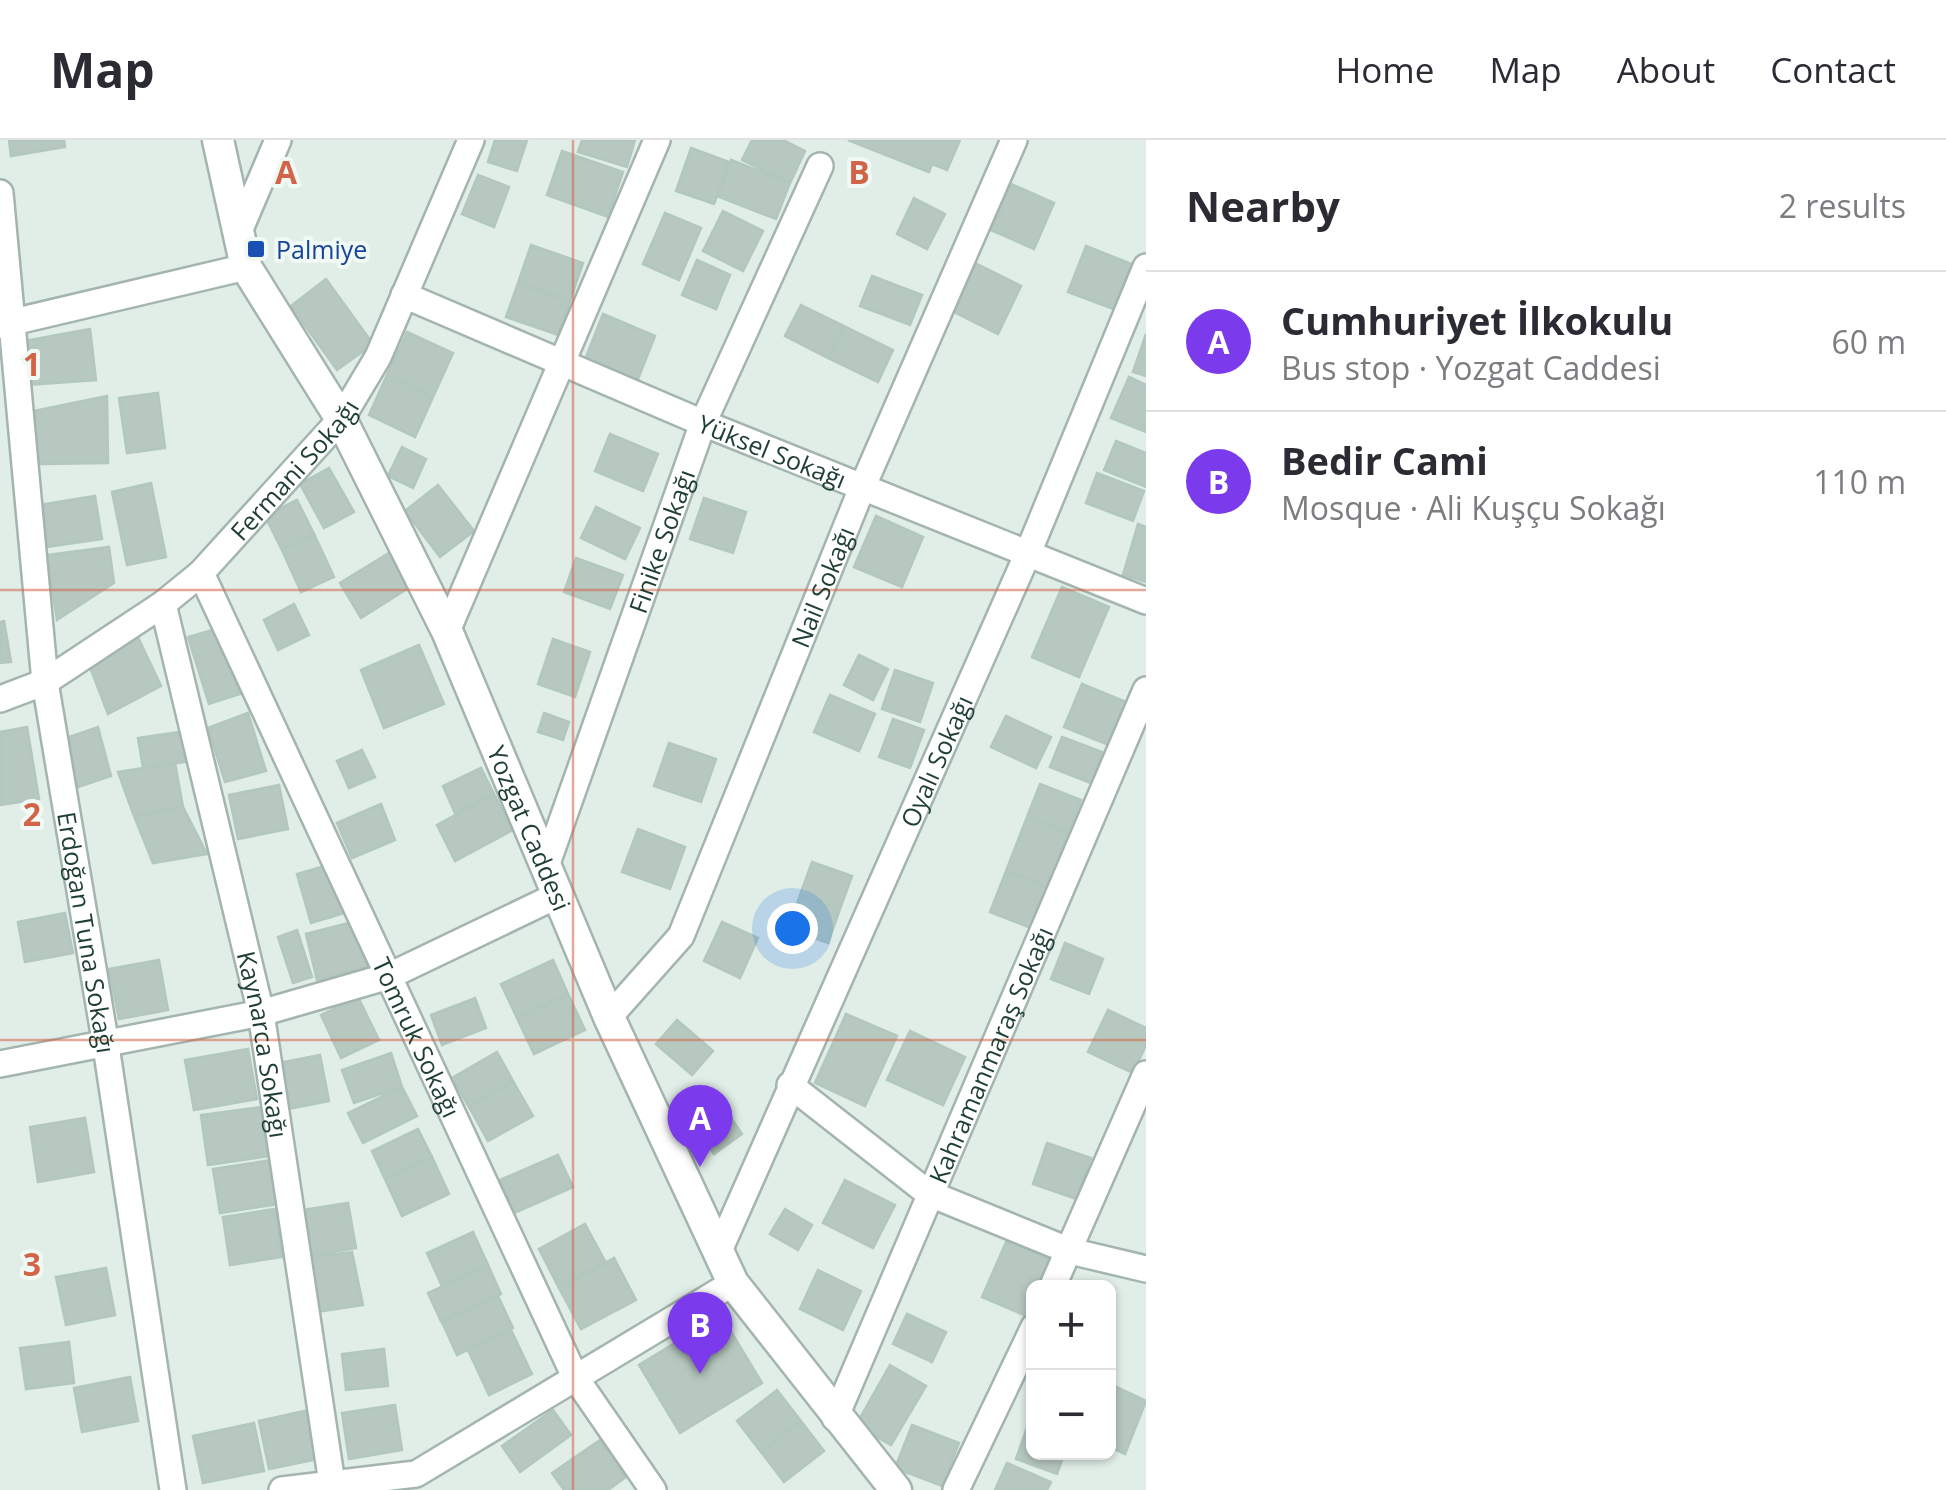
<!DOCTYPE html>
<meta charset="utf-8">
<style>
:root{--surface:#fff;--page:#f2f2f3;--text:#2b2b33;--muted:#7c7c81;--line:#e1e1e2;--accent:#7c3aed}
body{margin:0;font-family:"Open Sans",sans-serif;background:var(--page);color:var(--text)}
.controls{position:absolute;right:30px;bottom:30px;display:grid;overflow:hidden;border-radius:15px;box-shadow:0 2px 8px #0004}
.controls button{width:90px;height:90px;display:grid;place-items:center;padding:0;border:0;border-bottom:2px solid var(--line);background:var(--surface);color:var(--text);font:50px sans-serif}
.you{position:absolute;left:792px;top:788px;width:35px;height:35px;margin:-25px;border:8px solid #fff;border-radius:50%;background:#1a73e8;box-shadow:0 0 0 15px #1a73e833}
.badge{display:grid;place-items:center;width:65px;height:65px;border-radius:50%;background:var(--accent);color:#fff;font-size:32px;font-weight:700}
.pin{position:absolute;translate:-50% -82px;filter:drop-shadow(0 2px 5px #0008)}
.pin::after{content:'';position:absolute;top:52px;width:35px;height:30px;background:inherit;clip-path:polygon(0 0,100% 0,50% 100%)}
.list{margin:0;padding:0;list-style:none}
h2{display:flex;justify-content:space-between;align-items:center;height:130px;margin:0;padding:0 40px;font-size:42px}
h2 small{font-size:32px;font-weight:400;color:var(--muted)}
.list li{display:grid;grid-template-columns:65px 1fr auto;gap:30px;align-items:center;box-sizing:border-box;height:140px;padding:0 40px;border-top:2px solid var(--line)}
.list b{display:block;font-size:38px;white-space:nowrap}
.list p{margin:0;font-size:32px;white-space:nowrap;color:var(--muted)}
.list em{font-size:32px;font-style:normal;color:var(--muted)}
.map{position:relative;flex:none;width:1146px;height:1350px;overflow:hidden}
header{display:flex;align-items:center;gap:60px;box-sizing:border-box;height:140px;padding:0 50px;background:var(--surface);border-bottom:2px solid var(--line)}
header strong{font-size:48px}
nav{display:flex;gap:55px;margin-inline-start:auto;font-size:35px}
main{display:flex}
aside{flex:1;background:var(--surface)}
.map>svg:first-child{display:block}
.building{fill:#b6c8bf;stroke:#b2c7bd;stroke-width:2.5}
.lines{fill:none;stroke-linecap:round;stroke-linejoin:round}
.minor-casing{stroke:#a3b5ae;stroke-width:30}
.tertiary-casing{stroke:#a3b5ae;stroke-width:35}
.minor{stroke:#fff;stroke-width:25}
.tertiary{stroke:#fff;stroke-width:30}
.grid{fill:none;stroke:#d26548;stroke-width:2.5;stroke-opacity:0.55}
.transit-dot{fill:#1a4fb4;stroke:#f1f9f5;stroke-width:4}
.labels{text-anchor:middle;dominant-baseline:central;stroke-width:8;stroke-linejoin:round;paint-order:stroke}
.transit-label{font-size:25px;fill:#164399;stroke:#f1f9f5;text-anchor:start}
.street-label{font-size:25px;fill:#1f3f35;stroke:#f1f9f5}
.grid-label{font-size:32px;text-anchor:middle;font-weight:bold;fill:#d26548;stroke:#f1f9f5;stroke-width:8;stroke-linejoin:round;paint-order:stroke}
</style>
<header>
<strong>Map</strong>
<nav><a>Home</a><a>Map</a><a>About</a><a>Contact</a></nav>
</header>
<main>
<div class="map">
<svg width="1146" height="1350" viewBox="0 0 1146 1350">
<rect width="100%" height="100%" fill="#e1ede7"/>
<path class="building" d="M9,0H64L65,7L11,16Z
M495,0H527L517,31L488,22Z
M582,0H635L627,27L578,12Z
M752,0H783L805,11L790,43L742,20Z
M848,0H960L947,30L932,24L929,32Z
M691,8L729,22L714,64L676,51Z
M562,11L623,32L608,77L547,55Z
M731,20L790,43L776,79L717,56Z
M478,35L509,47L494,87L462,74Z
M1011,44L1054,63L1034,109L991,90Z
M914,58L945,74L927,109L897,94Z
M723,71L763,91L743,131L703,111Z
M665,73L701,88L679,140L643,124Z
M531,105L583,123L570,161L518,143Z
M1086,106L1139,127L1121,172L1068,152Z
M697,120L730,135L716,169L682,155Z
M975,123L1021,146L998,194L952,171Z
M872,136L922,155L910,185L860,166Z
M326,139L373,204L337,230L291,166Z
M518,143L570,161L558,195L506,177Z
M801,165L844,186L828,218L785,196Z
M603,174L655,196L636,244L584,222Z
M844,186L893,210L878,242L828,218Z
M90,189L96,240L28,245L24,201Z
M407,192L453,213L433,257L387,235Z
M1146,194V236L1133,232Z
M387,235L433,257L415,297L369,275Z
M1129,237L1146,245V292L1111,278Z
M158,253L165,308L127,313L119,258Z
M107,256L108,323L39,324L34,271Z
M610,294L658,314L643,351L595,331Z
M1116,301L1146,313V347L1104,330Z
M402,307L426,319L413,348L388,336Z
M329,328L354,372L324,388L300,344Z
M1097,333L1144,351L1133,381L1086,363Z
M151,343L166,417L127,425L112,352Z
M438,345L474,391L440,417L405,371Z
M95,356L102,399L46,407L39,365Z
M704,358L746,372L733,413L690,399Z
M297,360L314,394L282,410L265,376Z
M596,367L640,388L625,419L581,398Z
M876,376L923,397L902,447L854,427Z
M1138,384L1146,387V442L1123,435Z
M314,394L334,437L301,452L282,410Z
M109,407L114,443L57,480L47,415Z
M389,413L410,447L361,478L340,443Z
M576,418L623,435L610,469L564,452Z
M1062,447L1109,467L1079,537L1032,517Z
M294,464L309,495L278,510L264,480Z
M4,481L11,522L0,523V482Z
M219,488L240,554L209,564L188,497Z
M136,493L161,546L108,574L88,522Z
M553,499L590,512L575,557L538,544Z
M419,505L444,564L384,588L361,530Z
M859,515L888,529L873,560L844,545Z
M895,530L933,543L920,582L882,569Z
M1082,544L1126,562L1109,605L1064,587Z
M830,555L875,574L859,611L814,592Z
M248,573L266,631L225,642L208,588Z
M544,573L569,582L563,600L538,592Z
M1006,576L1051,597L1036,628L991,607Z
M893,579L924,590L910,628L879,617Z
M27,587L39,659L0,665V592Z
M98,587L111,636L63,652L57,601Z
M180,592L185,622L143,628L138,598Z
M1062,597L1102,612L1091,643L1050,627Z
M669,603L716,619L701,662L654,646Z
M362,610L375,637L349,648L337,621Z
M175,623L183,667L134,676L118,632Z
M481,628L494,654L455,673L443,646Z
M1040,644L1081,660L1068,693L1027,677Z
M279,645L288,689L238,699L229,655Z
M494,654L513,690L455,721L437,685Z
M381,664L395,700L352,718L337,683Z
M183,667L207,714L153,723L134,676Z
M1027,677L1068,693L1047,747L1006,731Z
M638,689L685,707L670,749L622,732Z
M812,722L852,736L840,769L800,755Z
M331,724L345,773L311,783L297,734Z
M1006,731L1047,747L1031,788L990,772Z
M800,755L840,769L828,803L788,789Z
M65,773L73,813L25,822L18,782Z
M356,781L367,827L317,840L306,794Z
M722,782L758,798L740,838L704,821Z
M297,790L312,837L293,843L278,797Z
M1065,803L1103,819L1089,854L1051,839Z
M159,820L168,870L119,879L109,829Z
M553,820L568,854L517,878L501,844Z
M568,854L585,890L534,914L517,878Z
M358,857L379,900L341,918L321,875Z
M475,858L486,888L442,905L431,875Z
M1108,870L1146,888V905L1133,933L1088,912Z
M846,874L897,896L865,966L815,943Z
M677,880L713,911L692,935L656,904Z
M910,891L965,917L943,965L887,940Z
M248,909L257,959L194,970L185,920Z
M497,912L513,941L469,967L452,938Z
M391,913L402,947L354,963L342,930Z
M320,915L329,961L288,969L279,923Z
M513,941L533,976L488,1001L469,967Z
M402,947L417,976L363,1003L348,973Z
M716,956L742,994L714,1014L688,975Z
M262,967L269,1016L208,1025L201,975Z
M85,978L94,1032L38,1042L30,987Z
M418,989L432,1017L385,1039L372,1011Z
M1047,1003L1091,1018L1076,1059L1033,1044Z
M558,1015L573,1047L514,1073L500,1040Z
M432,1017L449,1054L402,1076L385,1039Z
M272,1020L279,1064L220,1073L213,1029Z
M845,1040L895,1065L873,1108L823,1083Z
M348,1063L356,1108L303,1117L296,1071Z
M275,1069L282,1117L230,1125L223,1077Z
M785,1069L812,1085L798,1110L770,1094Z
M585,1084L606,1123L559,1148L539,1109Z
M473,1092L488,1125L442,1146L427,1113Z
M1007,1100L1049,1119L1024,1175L982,1157Z
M352,1112L363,1165L316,1172L308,1118Z
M614,1118L636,1160L581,1189L559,1148Z
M488,1125L501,1154L441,1181L428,1153Z
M106,1128L115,1175L66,1185L56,1137Z
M818,1130L861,1151L843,1190L800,1169Z
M498,1156L513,1188L457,1215L442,1182Z
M907,1174L946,1192L932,1222L893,1204Z
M721,1175L762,1243L680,1293L639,1225Z
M511,1190L532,1234L489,1255L468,1210Z
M69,1202L74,1243L26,1249L20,1208Z
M384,1209L388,1246L346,1250L342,1214Z
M890,1225L926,1246L891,1305L856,1285Z
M130,1237L138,1281L82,1292L74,1248Z
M1110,1244L1146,1261L1125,1314L1108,1306Z
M777,1250L801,1281L761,1312L737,1281Z
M395,1265L402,1310L349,1319L342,1273Z
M309,1270L318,1319L269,1329L259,1281Z
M553,1270L571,1295L520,1332L502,1306Z
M1031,1276L1034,1312H1065L1057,1334L1016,1319Z
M801,1281L824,1311L784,1342L761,1312Z
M254,1283L264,1331L203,1343L193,1296Z
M912,1285L959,1303L942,1346L895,1328Z
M600,1300L626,1337L608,1350H564L552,1333Z
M1007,1323L1051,1342L1047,1350H995Z"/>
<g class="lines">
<g class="minor-casing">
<g id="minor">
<path id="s1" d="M0,53L45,542L106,906L173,1350"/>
<path d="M240,89L278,0"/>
<path id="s2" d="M404,155L703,283L1146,461"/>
<path d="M0,185L246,127"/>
<path id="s3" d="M201,433L575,1237L653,1350"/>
<path id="s4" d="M163,464L261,873L333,1350"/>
<path d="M447,491L657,0"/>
<path id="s5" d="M0,559L45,542L163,464L201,433L341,279L378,217L471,0"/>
<path id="s6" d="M545,729L703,283L820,26"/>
<path id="s7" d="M609,877L681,796L862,348L1014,0"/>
<path d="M0,924L261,873L389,836L556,756"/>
<path d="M790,945L928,1053L1070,1111L1146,1129"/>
<path id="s8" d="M718,1113L1028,413L1146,127"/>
<path d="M1052,1148L1146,934"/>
<path id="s9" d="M835,1278L1146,550"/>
<path d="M282,1350L416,1334L733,1143"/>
<path d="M956,1350L1034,1187"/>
</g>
</g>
<g class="tertiary-casing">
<g id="tertiary">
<path id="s10" d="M218,0L246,127L341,279L447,491L609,877L733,1143L896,1350"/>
</g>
</g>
<use href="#minor" class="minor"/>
<use href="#tertiary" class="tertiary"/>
</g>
<path class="grid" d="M573,0V1350M0,450H1146M0,900H1146"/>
<rect class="transit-dot" x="246" y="99" width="20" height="20" rx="5"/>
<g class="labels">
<g class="transit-label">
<text x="276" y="109">Palmiye</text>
</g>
<g class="street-label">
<text stroke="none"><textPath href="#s2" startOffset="400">Yüksel Sokağı</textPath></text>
<text stroke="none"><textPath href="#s5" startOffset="378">Fermani Sokağı</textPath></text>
<text stroke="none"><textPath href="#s6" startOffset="348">Finike Sokağı</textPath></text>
<text stroke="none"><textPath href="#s7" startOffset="485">Nail Sokağı</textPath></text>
<text stroke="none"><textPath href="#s8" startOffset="538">Oyalı Sokağı</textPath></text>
<text stroke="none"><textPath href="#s10" startOffset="760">Yozgat Caddesi</textPath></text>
<text stroke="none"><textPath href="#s1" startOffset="745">Erdoğan Tuna Sokağı</textPath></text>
<text stroke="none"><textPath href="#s3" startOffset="512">Tomruk Sokağı</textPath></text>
<text stroke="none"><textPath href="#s4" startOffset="452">Kaynarca Sokağı</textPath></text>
<text stroke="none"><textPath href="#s9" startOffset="395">Kahramanmaraş Sokağı</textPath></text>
</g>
</g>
<g class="grid-label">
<text x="286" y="44">A</text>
<text x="859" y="44">B</text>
<text x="32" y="236">1</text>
<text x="32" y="686">2</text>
<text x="32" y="1136">3</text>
</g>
</svg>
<div class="controls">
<button>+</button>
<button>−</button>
</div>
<div class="you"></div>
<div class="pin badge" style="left:700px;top:1027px">A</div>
<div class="pin badge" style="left:700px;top:1234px">B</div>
</div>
<aside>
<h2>Nearby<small>2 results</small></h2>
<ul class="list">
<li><span class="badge">A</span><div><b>Cumhuriyet İlkokulu</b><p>Bus stop · Yozgat Caddesi</p></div><em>60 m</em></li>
<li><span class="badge">B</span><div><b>Bedir Cami</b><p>Mosque · Ali Kuşçu Sokağı</p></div><em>110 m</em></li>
</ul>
</aside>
</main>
